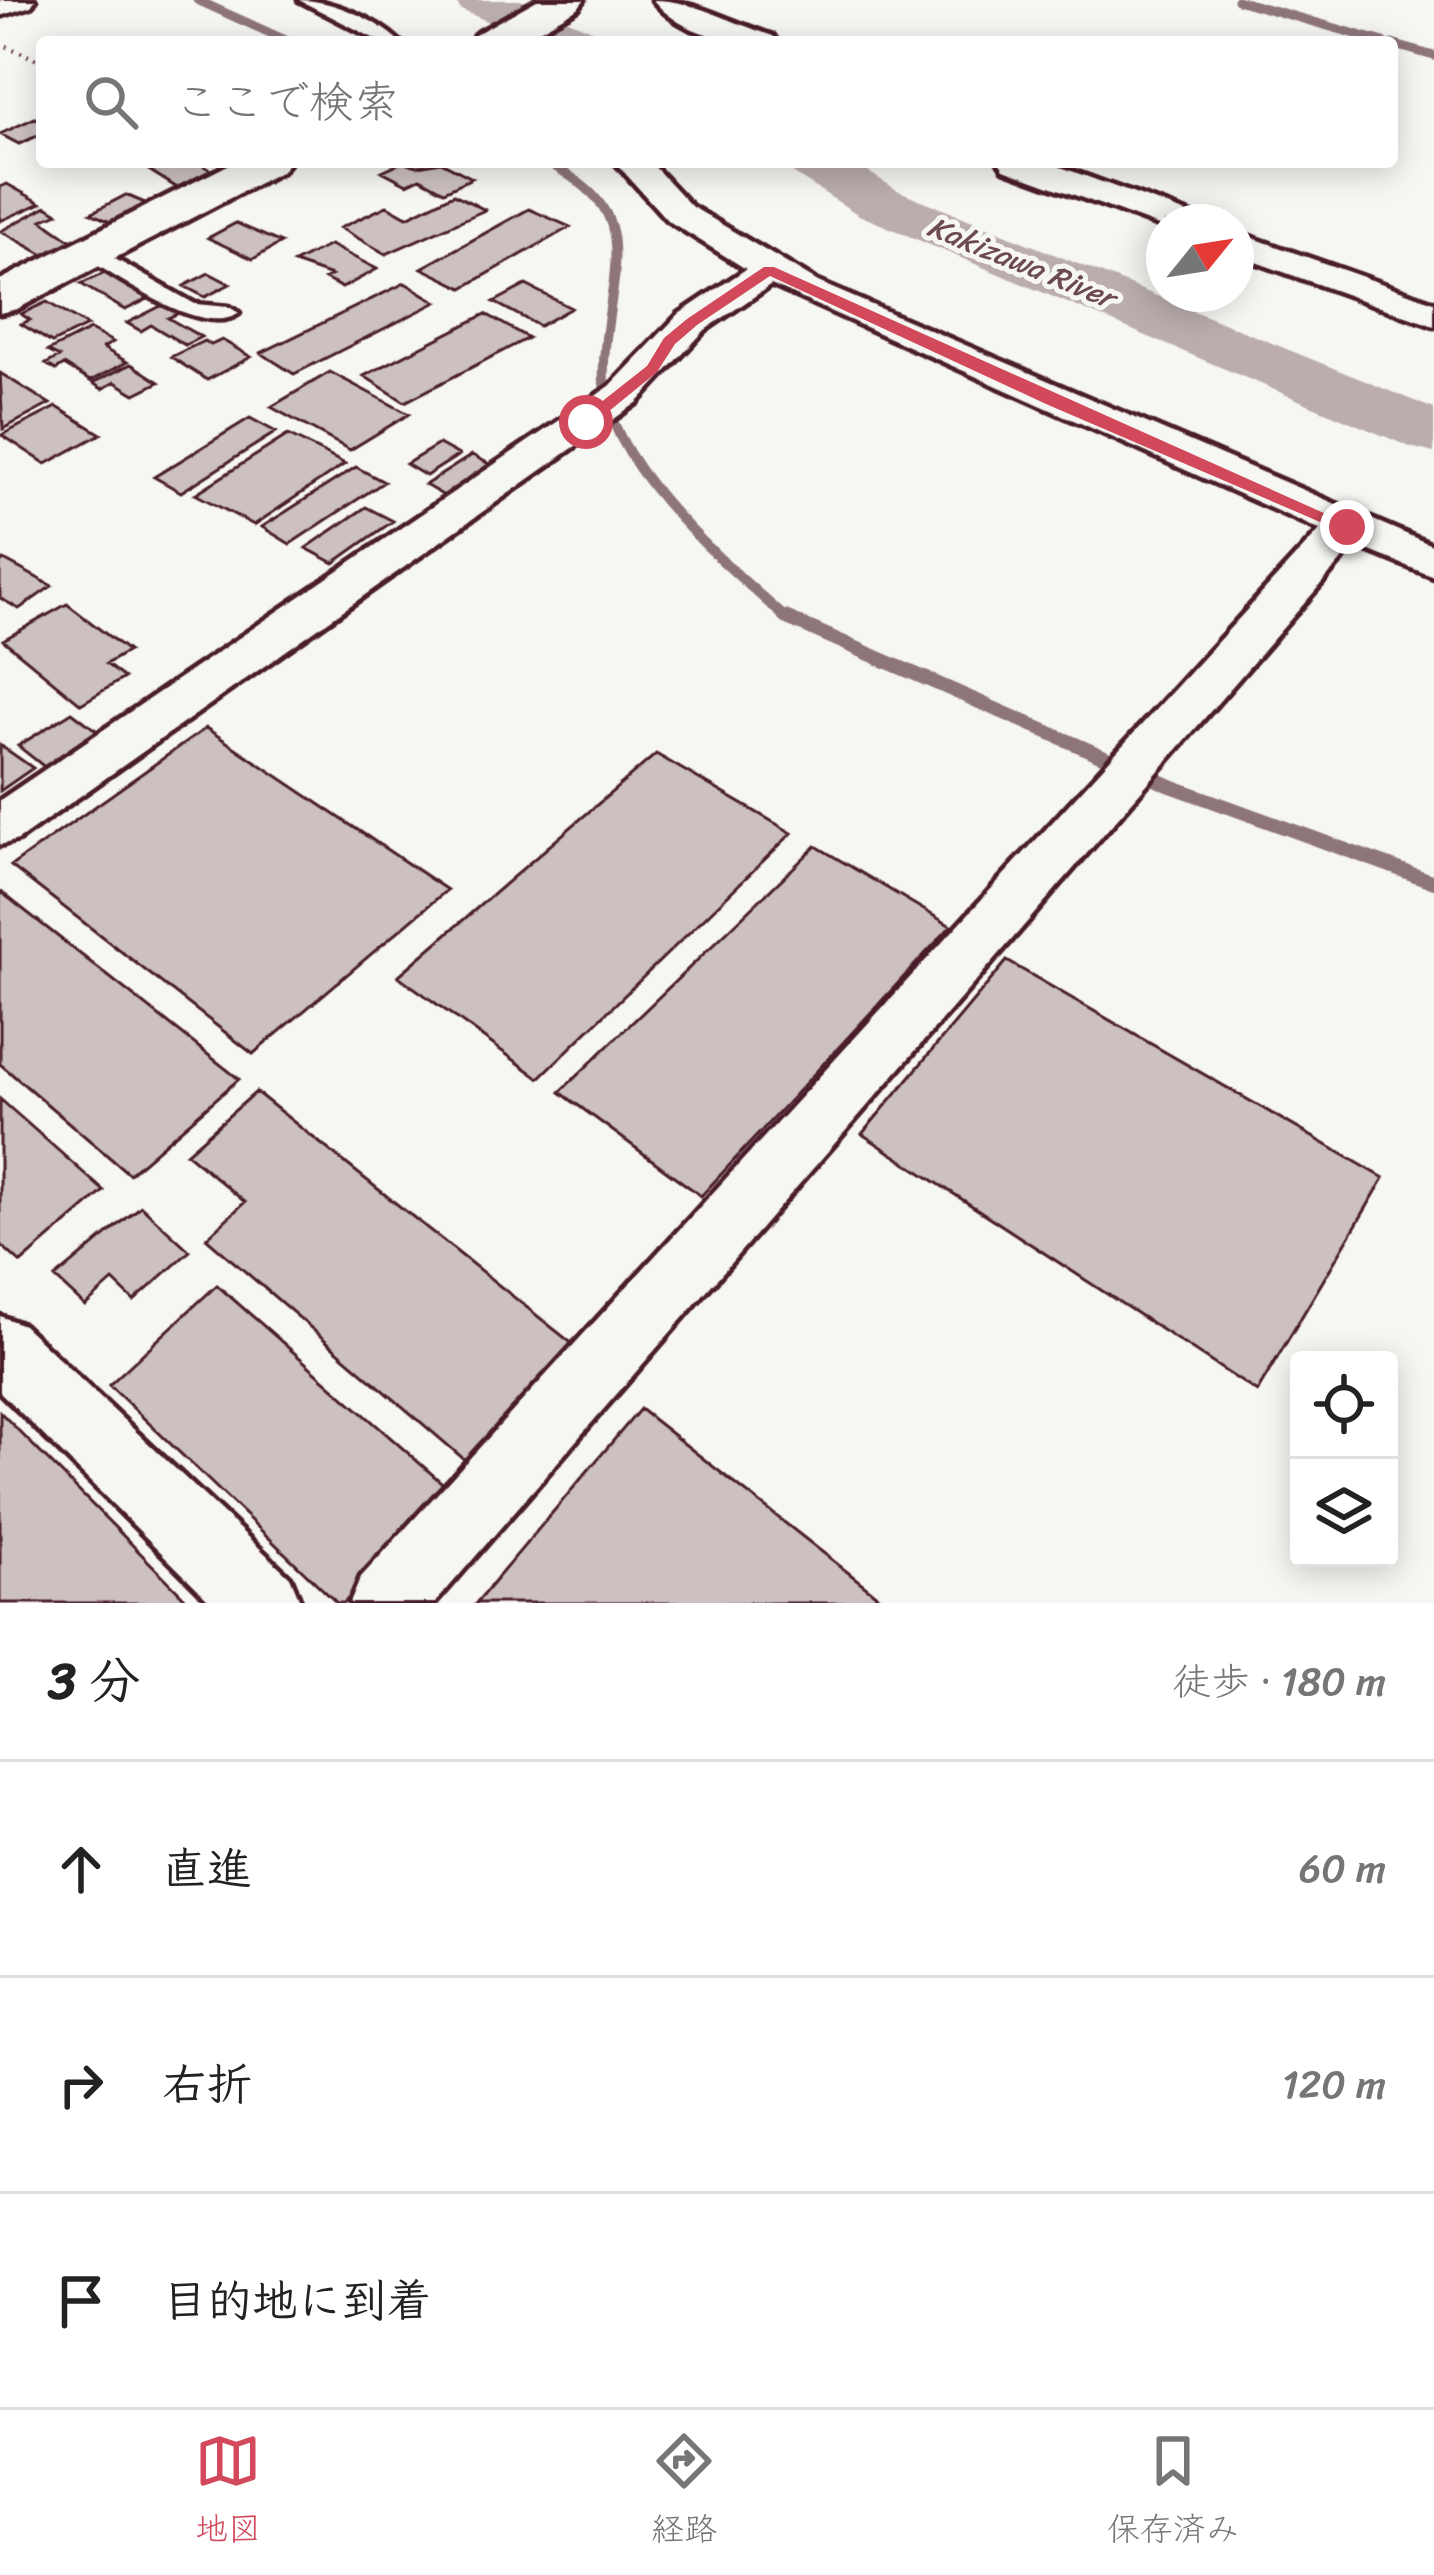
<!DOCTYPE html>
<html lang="ja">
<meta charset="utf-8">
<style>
:root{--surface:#fff;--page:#f6f6f6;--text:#222;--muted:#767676;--line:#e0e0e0;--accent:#d1495b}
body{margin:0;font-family:Sriracha,"Klee One",sans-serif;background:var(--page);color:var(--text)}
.controls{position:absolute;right:36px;bottom:36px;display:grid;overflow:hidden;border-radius:12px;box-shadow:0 6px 30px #0003}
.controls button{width:108px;height:108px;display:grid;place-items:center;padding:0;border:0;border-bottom:3px solid var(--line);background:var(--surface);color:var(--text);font:60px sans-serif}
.compass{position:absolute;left:1146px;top:204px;width:108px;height:108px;border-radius:50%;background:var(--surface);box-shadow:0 6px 30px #0003;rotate:60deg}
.stop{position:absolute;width:36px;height:36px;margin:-27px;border:9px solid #d1495b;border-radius:50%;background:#fff}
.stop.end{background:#d1495b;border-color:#fff;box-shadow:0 3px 12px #0008}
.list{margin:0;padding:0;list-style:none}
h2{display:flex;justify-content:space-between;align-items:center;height:156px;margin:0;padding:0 48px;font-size:51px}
h2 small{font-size:39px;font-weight:400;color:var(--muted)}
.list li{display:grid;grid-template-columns:78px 1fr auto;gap:36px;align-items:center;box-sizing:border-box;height:216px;padding:0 48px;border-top:3px solid var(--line)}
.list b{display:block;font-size:45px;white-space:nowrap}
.list em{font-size:39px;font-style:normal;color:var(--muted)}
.icon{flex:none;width:66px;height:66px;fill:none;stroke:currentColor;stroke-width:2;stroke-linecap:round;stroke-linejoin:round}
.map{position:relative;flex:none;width:1434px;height:1603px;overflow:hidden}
.search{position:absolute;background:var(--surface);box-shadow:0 6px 30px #0003;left:36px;right:36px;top:36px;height:132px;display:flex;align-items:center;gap:30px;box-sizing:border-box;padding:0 42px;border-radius:12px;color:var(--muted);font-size:45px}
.sheet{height:804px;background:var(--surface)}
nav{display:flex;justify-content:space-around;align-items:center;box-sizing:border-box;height:168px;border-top:3px solid var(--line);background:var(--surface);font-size:33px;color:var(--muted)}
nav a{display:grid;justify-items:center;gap:6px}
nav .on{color:var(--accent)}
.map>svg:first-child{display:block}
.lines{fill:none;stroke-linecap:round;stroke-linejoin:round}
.stream-far2{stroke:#8e747a;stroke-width:9}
.stream-far1{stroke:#8e747a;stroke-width:10}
.stream{stroke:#8e747a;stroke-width:14}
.river{fill:#bbadae;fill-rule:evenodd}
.building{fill:#ccc1c0;stroke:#4a1f2b;stroke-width:3}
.lane-casing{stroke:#4a1f2b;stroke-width:9}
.street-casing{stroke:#4a1f2b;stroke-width:9}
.secondary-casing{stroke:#4a1f2b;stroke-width:9}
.path{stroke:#4a1f2b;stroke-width:4.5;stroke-dasharray:1.5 6;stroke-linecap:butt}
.lane{fill:#f6f6f2;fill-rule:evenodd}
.street{fill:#f6f6f2;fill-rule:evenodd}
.secondary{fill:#f6f6f2;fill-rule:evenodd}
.route{fill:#d1495b}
.labels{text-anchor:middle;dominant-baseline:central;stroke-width:10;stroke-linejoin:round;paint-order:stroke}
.far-water-label{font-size:30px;font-style:italic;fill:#6c4a52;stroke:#f6f6f2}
</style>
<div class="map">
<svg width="1434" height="1603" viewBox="0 0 1434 1603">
<rect width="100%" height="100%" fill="#f6f6f2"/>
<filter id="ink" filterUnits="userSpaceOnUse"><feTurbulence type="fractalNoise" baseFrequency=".00833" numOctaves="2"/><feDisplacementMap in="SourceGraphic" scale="24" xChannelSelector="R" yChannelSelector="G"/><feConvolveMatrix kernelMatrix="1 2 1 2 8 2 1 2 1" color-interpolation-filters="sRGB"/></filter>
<g filter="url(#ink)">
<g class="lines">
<path class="stream-far2" d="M197,0L290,42
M1237,0L1384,42
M1392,44L1434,56
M547,162C599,192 620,212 614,275"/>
<path class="stream-far1" d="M615,272C611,308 602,348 604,383C610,469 727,565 788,620"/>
<path class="stream" d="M785,617L1171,786L1434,882"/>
<path class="river" d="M454,0H520L597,32L605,42H537L461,10Z
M786,162H852L899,191L1434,409V453L1410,447L859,215L794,174Z"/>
</g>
<path class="building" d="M35,118L42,122V134L19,144L0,134Z
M136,162H197L216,173L179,189Z
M402,162L418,166L441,162L472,178L444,191L420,178L407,184L382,171Z
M7,184L41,203L0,221V187Z
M454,194L485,210L386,254L340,228L387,206L407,217Z
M126,195L152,206L117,225L91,213Z
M47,206L58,213L42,220L79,246L51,259L1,231Z
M529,209L570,227L463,288L422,268Z
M236,223L281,243L253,259L208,238Z
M330,245L377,269L342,288L325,279L331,276L294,263Z
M109,271L152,297L125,310L81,284Z
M209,273L230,284L205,297L184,286Z
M405,283L437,302L294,374L261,353Z
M526,285L571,308L539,326L494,302Z
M47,302L87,326L52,343L21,324L30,320L21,314Z
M165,304L179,313L168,318L201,337L185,345L151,325L141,331L127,323Z
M486,314L528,338L405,402L364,376Z
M90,330L113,342L103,348L127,362L90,381L64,365L56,370L46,364L59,357L48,351Z
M222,340L251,357L207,380L171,357L204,341L211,345Z
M131,364L159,382L135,394L115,382L102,389L93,383Z
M330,372L409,414L350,450L271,407Z
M0,373L50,404L3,429Z
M57,407L101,434L46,464L2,435Z
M250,418L276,432L181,492L154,477Z
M288,435L345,464L254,525L195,494Z
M439,444L459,455L426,476L406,464Z
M472,455L493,466L446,497L425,485Z
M356,467L384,482L290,544L262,527Z
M366,507L393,521L334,563L306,548Z
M4,560L52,586L19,609L0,598V563Z
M67,604L128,651L106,664L124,678L81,704L3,640Z
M72,712L101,734L47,769L18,746Z
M206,728L447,890L253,1054L11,866Z
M0,745L33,768L0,791Z
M656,754L792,833L539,1078L398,976Z
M816,846L951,926L701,1196L560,1092Z
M0,891L239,1079L129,1174L0,1064Z
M1007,961L1384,1178L1257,1392L862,1134Z
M256,1092L579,1349L473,1467L206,1238L245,1202L186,1153Z
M0,1099L104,1191L21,1263L0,1244Z
M141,1206L190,1251L134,1301L113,1281L85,1306L55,1278Z
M217,1285L448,1488L344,1603H337L109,1385Z
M640,1409L887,1603H476Z
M0,1412L190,1603H0Z"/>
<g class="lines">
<g class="lane-casing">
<path id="lane" d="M299,0C333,0 375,19 400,42H381Z
M85,250H99L195,304L229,307L239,313C203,339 119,277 85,258Z"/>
</g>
<g class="street-casing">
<path id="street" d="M0,0H35L31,6L0,16Z
M653,0C694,0 732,23 773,36L777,42C732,42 684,37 653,0Z
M615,162H650L691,206L818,282L1434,546V577L1355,545L435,1603H350L361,1577L1320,530L771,285L705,330L638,402L18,840L0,845V800L610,386L679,314L746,269L667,220Z
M999,162H1047L1192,215L1198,222H1164V228L1004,169Z
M1236,232L1434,302V326L1236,255Z
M0,1316L23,1325L290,1577L301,1603H212L0,1392Z"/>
</g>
<g class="secondary-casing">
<path id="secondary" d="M537,0H584L578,8L518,42H471L476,34Z
M234,162H289L282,171L17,309L0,313V280Z"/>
</g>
<path class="path" d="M0,43L42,62"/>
<use href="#lane" class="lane"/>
<use href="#street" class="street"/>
<use href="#secondary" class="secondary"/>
</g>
</g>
<path class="route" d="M764,267H774L1355,527L1341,531L1046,404L770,276L697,325L675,344L657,372L592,425H581V418L647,366L664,338L687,319Z"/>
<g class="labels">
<g class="far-water-label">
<text transform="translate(1021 262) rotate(22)">Kakizawa River</text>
</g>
</g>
</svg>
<div class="controls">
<button><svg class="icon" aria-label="locate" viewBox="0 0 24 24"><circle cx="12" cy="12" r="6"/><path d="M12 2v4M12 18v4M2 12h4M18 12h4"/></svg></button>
<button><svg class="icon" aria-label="layers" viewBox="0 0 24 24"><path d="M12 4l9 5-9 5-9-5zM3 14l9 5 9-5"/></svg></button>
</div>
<svg class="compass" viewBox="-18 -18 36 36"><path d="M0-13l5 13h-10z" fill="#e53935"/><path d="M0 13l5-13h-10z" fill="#767676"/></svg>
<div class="stop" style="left:586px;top:422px"></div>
<div class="stop end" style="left:1347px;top:527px"></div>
<div class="search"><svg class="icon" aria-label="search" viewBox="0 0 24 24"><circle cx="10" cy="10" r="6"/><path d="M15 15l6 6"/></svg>ここで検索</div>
</div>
<section class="sheet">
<h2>3 分<small>徒歩 · 180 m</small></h2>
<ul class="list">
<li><svg class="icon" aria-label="ahead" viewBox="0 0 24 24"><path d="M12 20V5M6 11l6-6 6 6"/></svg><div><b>直進</b></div><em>60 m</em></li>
<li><svg class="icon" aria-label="right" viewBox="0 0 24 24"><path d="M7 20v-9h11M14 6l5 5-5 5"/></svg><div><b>右折</b></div><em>120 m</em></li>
<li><svg class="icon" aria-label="arrive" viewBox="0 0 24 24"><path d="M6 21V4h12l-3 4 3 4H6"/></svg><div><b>目的地に到着</b></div></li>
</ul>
</section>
<nav>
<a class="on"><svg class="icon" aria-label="map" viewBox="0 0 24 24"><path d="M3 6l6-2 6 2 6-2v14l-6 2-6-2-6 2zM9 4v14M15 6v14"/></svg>地図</a>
<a><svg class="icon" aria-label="directions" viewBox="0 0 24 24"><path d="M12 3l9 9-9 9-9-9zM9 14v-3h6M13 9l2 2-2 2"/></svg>経路</a>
<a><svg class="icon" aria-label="saved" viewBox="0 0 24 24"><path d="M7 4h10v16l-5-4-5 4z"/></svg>保存済み</a>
</nav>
